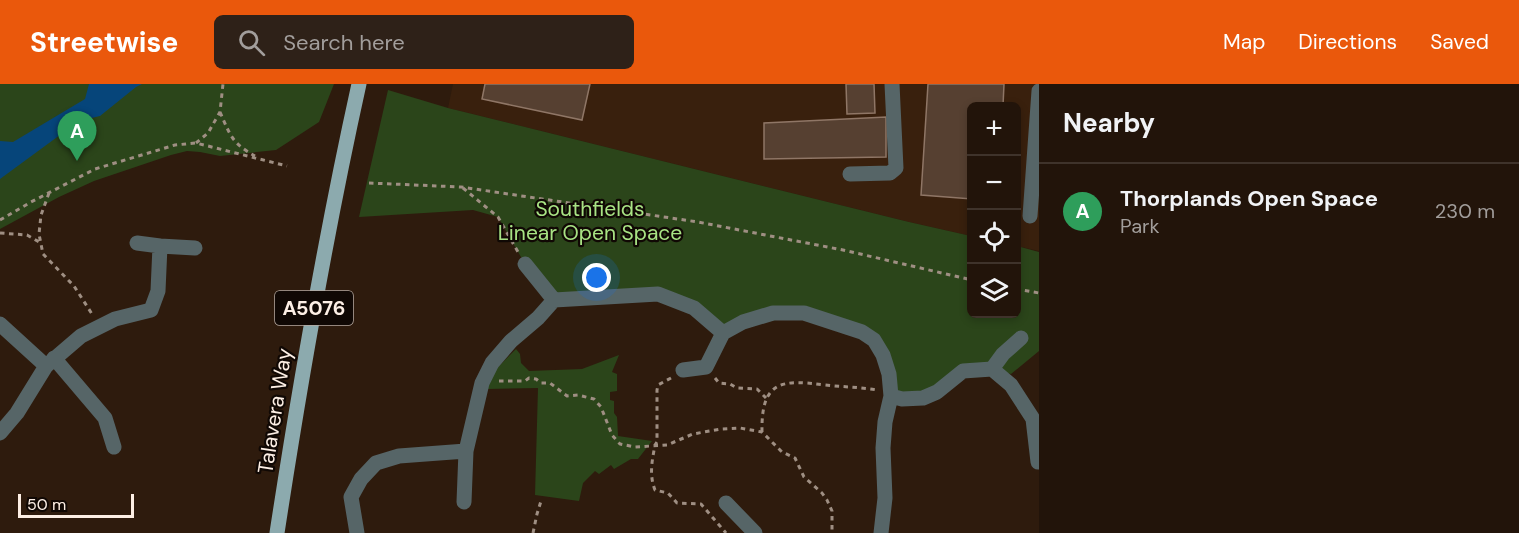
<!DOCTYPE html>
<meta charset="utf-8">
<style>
:root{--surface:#22140a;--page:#2e2118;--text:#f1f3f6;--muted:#a29e9c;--line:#3f332b;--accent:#ea580c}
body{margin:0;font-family:"DM Sans",sans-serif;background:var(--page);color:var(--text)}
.controls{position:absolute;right:18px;top:18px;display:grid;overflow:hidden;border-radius:9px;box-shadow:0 3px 9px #0003}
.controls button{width:54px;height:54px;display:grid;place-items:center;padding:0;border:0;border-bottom:2px solid var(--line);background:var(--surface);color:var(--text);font:30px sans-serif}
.scale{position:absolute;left:18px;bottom:15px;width:116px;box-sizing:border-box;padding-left:6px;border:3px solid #fdefe5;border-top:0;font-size:16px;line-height:21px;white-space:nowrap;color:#fdefe5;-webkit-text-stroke:4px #100804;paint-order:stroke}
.you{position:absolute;left:597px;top:194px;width:21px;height:21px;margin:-15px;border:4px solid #fff;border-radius:50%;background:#1a73e8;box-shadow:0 0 0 9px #1a73e833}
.badge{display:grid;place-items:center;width:39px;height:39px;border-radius:50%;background:var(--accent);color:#fff;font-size:20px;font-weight:700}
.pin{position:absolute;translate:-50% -50px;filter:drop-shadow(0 2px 3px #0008)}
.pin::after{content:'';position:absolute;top:32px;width:21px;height:18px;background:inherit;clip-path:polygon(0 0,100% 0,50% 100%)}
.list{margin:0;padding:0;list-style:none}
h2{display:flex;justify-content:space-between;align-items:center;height:78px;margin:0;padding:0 24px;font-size:26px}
h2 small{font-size:20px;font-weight:400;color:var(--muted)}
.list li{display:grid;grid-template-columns:39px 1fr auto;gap:18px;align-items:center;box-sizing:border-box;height:96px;padding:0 24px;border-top:2px solid var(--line)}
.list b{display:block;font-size:22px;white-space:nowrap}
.list p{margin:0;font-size:20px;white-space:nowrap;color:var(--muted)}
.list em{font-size:20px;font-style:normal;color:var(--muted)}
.icon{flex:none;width:33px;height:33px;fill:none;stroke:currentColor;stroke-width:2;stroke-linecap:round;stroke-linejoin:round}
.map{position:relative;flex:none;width:1039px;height:449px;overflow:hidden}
header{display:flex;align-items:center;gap:36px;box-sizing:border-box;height:84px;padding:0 30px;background:var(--accent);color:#fff}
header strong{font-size:28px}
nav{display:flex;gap:33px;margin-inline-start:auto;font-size:21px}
.search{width:420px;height:54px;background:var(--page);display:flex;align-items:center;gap:15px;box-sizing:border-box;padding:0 21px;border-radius:9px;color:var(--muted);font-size:22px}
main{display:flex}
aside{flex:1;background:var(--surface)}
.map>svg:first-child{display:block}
.built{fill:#39200d}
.green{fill:#2b451a}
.water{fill:#06457a}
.building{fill:#564031;stroke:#8f7666;stroke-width:1.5}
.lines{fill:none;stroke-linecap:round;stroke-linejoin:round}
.path{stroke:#9f8f83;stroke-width:3;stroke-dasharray:4.5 4.5;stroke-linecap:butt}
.minor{stroke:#566567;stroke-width:15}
.major{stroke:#8caaae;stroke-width:15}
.labels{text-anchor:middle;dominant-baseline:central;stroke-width:4.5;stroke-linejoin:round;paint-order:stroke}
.shield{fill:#100804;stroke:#b6aaa2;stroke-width:1.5}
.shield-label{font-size:20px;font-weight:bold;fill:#fdefe5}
.park-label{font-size:21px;fill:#a8e384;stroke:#100804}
.street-label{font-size:21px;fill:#fdefe5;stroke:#100804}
</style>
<header>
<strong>Streetwise</strong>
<div class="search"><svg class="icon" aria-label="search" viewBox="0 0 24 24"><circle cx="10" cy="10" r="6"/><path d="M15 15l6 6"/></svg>Search here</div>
<nav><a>Map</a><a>Directions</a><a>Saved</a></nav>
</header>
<main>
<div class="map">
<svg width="1039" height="449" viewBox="0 0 1039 449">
<rect width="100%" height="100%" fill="#2e1b0d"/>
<path class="built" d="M453,0H1039V167L1017,162L1016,22H972L971,152L909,138L448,24Z"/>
<path class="green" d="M0,0H334L319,38L276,66L220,72L200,68L187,67L171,71L94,97L59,113L0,145Z
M388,6L448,24L909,138L971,152L972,230H1016L1017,162L1039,168V267L1011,290L992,285L952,295L902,315L874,256L804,229L723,249L658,210L554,216L525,180L498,133L473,126L359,133Z
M516,265L520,270L521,279L529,287L582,285L619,271L612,288L617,290V307L610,308V316L614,317V329L617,333L618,352L652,357L638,375H631L614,385L611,381L599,390L595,387L583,399L579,417L535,411L538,304L487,305L497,284Z"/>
<path class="water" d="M89,0H142L136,3L100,32L79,37L0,95V57L13,58L85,15Z"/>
<path class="building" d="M485,0H590L582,36L482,15Z
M846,0H874L875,29L847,30Z
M928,0H1004L1003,22H972V115L921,111Z
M886,33V73L764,75V39Z"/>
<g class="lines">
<path class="path" d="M220,28C231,53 232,59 255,72
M196,59L208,49L220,28L223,0
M369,99L461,103L698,138L843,166L972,196
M463,104L498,133L518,168
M49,109L41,131L39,150L43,170L74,202L92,230
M0,136L31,118L95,85L175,61L196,59L287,82
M0,149L27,151L41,159
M1016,205L1039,209
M671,294L658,301L657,306V358L655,361C652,377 649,391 655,406L668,409L677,419L701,420L726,449
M715,294L719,299L730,300L737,304L757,305L766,314
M499,297H525L529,294L536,295L541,299H550L567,312L578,311L594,315L601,323L612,351L620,360L635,363L667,361L693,350L721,345L740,344L762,348L782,368L795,374L804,393L822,409L827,416L832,427V449
M762,348C761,297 781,295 825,301C843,303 860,303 877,306
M533,449L537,430L541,417"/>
<path class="minor" d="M850,90L890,89L896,84L892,0
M1030,132L1039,7
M137,159L160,162
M525,180L554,216
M0,240L46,282
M54,274L105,334L114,363
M992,285L1003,270L1021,254
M683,286L706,283L723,249L743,238L773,229H804L862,248L874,256L883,271L889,290L891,312L885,338L883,364L885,414L881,449
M891,312L902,315L923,314L937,308L963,287L992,285L1011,301L1033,335L1038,378
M0,349L17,329L46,282L81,252L115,235L151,226L158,207L160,162L195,164
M464,418L466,367
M726,419L755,449
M357,449L351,413L361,395L376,379L399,372L466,367L482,299L492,279L511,257L538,234L554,216L658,210L694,224L723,249"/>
<path class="major" d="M277,449C300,299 326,149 359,0"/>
</g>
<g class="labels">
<rect class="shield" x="275" y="207" width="78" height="34" rx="4.5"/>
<g class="shield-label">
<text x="314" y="224">A5076</text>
</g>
<g class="park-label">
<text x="590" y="125">Southfields<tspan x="590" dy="24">Linear Open Space</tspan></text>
</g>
<g class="street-label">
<text transform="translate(275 327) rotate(-81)">Talavera Way</text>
</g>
</g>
</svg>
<div class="controls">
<button>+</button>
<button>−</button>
<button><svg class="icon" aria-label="locate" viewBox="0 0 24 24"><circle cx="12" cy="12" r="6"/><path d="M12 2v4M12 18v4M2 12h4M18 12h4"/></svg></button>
<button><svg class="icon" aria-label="layers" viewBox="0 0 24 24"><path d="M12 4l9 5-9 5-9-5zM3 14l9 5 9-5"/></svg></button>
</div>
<div class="scale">50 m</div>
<div class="you"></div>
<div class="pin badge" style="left:77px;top:77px;background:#2e9e5b">A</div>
</div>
<aside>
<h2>Nearby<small></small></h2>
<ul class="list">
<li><span class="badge" style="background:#2e9e5b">A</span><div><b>Thorplands Open Space</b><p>Park</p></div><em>230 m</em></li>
</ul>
</aside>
</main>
